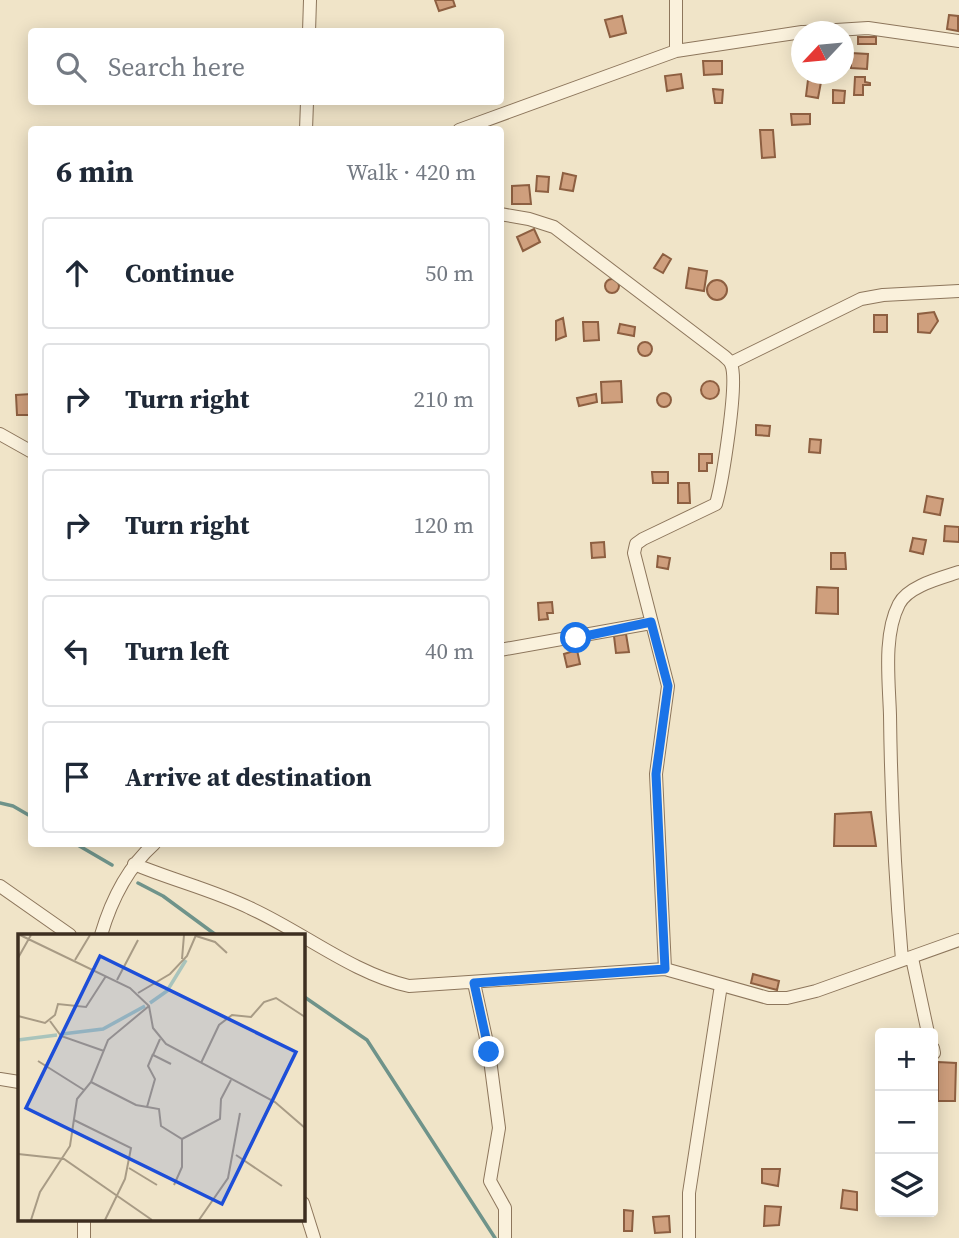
<!DOCTYPE html>
<meta charset="utf-8">
<style>
:root{--surface:#fff;--page:#f2f2f3;--text:#1f2937;--muted:#747a83;--line:#e0e1e3}
body{margin:0;font-family:"Source Serif 4",serif;background:var(--page);color:var(--text)}
.controls{position:absolute;right:21px;bottom:21px;display:grid;overflow:hidden;border-radius:7px;box-shadow:0 4px 18px #0003}
.controls button{width:63px;height:63px;display:grid;place-items:center;padding:0;border:0;border-bottom:2px solid var(--line);background:var(--surface);color:var(--text);font:35px sans-serif}
.compass{position:absolute;left:791px;top:21px;width:63px;height:63px;border-radius:50%;background:var(--surface);box-shadow:0 4px 18px #0003;rotate:244deg}
.stop{position:absolute;width:21px;height:21px;margin:-16px;border:5px solid #1a73e8;border-radius:50%;background:#fff}
.stop.end{background:#1a73e8;border-color:#fff;box-shadow:0 2px 7px #0008}
.list{margin:0;padding:0;list-style:none}
h2{display:flex;justify-content:space-between;align-items:center;height:91px;margin:0;padding:0 28px;font-size:30px}
h2 small{font-size:23px;font-weight:400;color:var(--muted)}
.list li{display:grid;grid-template-columns:46px 1fr auto;gap:21px;align-items:center;box-sizing:border-box;height:112px;margin:0 14px 14px;padding:0 14px;border:2px solid var(--line);border-radius:7px}
.list b{display:block;font-size:26px;white-space:nowrap}
.list em{font-size:23px;font-style:normal;color:var(--muted)}
.icon{flex:none;width:38px;height:38px;fill:none;stroke:currentColor;stroke-width:2;stroke-linecap:round;stroke-linejoin:round}
.map{position:relative;flex:none;width:959px;height:1238px;overflow:hidden}
.search{position:absolute;background:var(--surface);box-shadow:0 4px 18px #0003;left:28px;top:28px;width:476px;height:77px;display:flex;align-items:center;gap:18px;box-sizing:border-box;padding:0 24px;border-radius:7px;color:var(--muted);font-size:26px}
.panel{position:absolute;background:var(--surface);box-shadow:0 4px 18px #0003;left:28px;top:126px;width:476px;height:721px;border-radius:7px}
.map>svg:first-child{display:block}
.lines{fill:none;stroke-linecap:round;stroke-linejoin:round}
.stream{stroke:#6f938a;stroke-width:3.5}
.building{fill:#cf9f7d;stroke:#8d5f41;stroke-width:2}
.minor-casing{stroke:#8d765c;stroke-width:14}
.minor{stroke:#faf1dc;stroke-width:12}
.route{stroke:#1a73e8;stroke-width:9}
.inset-river{fill:none;stroke:#a9c4bc;stroke-width:3.5}
.inset-road{fill:none;stroke:#a89b85;stroke-width:2}
.view{fill:#1d4ed8;fill-opacity:0.15;stroke:#1d4ed8;stroke-width:3.5}
.inset-edge{fill:none;stroke:#3d2e20;stroke-width:3.5}
</style>
<div class="map">
<svg width="959" height="1238" viewBox="0 0 959 1238">
<rect width="100%" height="100%" fill="#f0e4c8"/>
<g class="lines">
<path class="stream" d="M0,803L13,806L32,817
M76,844L112,865
M138,883L163,896L216,935
M303,996L367,1040L495,1238"/>
</g>
<path class="building" d="M435,0H453L455,6L439,11Z
M949,15L958,16V31L947,29Z
M622,16L626,33L610,37L605,20Z
M858,37H876V44H858Z
M851,53L868,54L867,69L851,68Z
M703,61H722V74L704,75Z
M681,74L683,88L667,91L665,76Z
M855,77H865V82L870,83V85H863V95H854Z
M808,80L821,82L818,98L806,96Z
M713,89L723,90L722,103H715Z
M833,90L845,91L844,103H833Z
M791,114H810V124L792,125Z
M760,130H773L775,157L762,158Z
M563,173L576,176L573,191L560,189Z
M537,176L549,177L548,192L536,191Z
M529,185L531,204H512V186Z
M534,229L540,242L523,251L517,237Z
M663,254L671,259L663,273L654,268Z
M689,268L707,271L704,291L686,288Z
M605 286a7 7 0 1 1 14 0a7 7 0 1 1-14 0Z
M707 290a10 10 0 1 1 20 0a10 10 0 1 1-20 0Z
M934,312L938,321L930,333L918,332V314Z
M874,315H887V332H874Z
M563,318L566,336L556,340V321Z
M583,322H598L599,340L584,341Z
M620,324L635,327L634,336L618,333Z
M638 349a7 7 0 1 1 14 0a7 7 0 1 1-14 0Z
M701 390a9 9 0 1 1 18 0a9 9 0 1 1-18 0Z
M621,381L622,402L602,403L601,382Z
M657 400a7 7 0 1 1 14 0a7 7 0 1 1-14 0Z
M31,394L32,415H17L16,395Z
M596,394L597,402L579,406L577,398Z
M756,425L770,426L769,436L756,435Z
M810,439L821,440L820,453L809,452Z
M699,454H712V463H707V471H699Z
M652,472H668V483H653Z
M678,483H689L690,503H678Z
M927,496L943,499L940,515L924,512Z
M945,526L959,527V542L944,541Z
M913,538L926,540L923,554L910,551Z
M604,542L605,557L592,558L591,543Z
M831,553H845L846,569H831Z
M658,556L670,558L668,569L657,567Z
M817,587L838,588V614L816,613Z
M552,602L553,613H547L548,619L539,620L538,603Z
M626,634L629,652L616,653L614,636Z
M577,650L580,664L567,667L564,654Z
M871,812L876,846H834L835,814Z
M753,974L779,981L777,990L751,983Z
M938,1062L956,1063L955,1101H938Z
M762,1169H780L778,1186L762,1183Z
M843,1190L857,1192V1210L841,1208Z
M765,1206L781,1207L779,1225L764,1226Z
M624,1210L633,1211L632,1231H624Z
M669,1216L670,1232L655,1233L653,1217Z"/>
<g class="lines">
<g class="minor-casing">
<path id="minor" d="M676,0V51
M309,32L310,0
M804,32L868,28L959,41
M306,130L307,102
M459,130L676,51L802,32
M500,214L529,219L554,227L724,356C726,358 730,361 731,364C739,381 722,483 716,504L643,539L636,544L634,553L668,686L656,774L665,969
M731,363L861,299L883,295L959,291
M0,434L32,452
M500,650L651,623
M134,864C172,880 213,890 250,908C303,932 352,973 409,986L665,969L768,998H787L816,991L959,940
M0,886L70,935
M101,935C111,901 127,868 154,844
M912,958L928,1033
M902,960C895,878 891,797 890,715C889,681 883,635 899,604C908,586 941,578 959,572
M474,983L489,1052L499,1128L490,1181L505,1208V1238
M933,1048L934,1053
M0,1079L19,1082
M303,1203L314,1238
M84,1238V1219
M689,1238V1193L721,985"/>
</g>
<use href="#minor" class="minor"/>
</g>
<g class="lines">
<path class="route" d="M489,1052L474,983L665,969L656,774L668,686L651,622L576,638"/>
</g>
<g transform="translate(18 934)">
<rect width="287" height="287" fill="#f0e4c8"/>
<path class="inset-river" d="M132,69L149,57L168,26M44,100L85,95L127,72M0,106L39,101"/>
<path class="inset-road" d="M2,1L112,54L131,72L135,94L148,110L257,168L287,194M178,2L197,8L209,19M0,24L13,1M164,25L166,1M57,26L72,1M99,46L120,6M120,59L152,40L169,22L178,1M0,82L27,89L37,81L40,70L68,73L88,42M32,87L43,102L86,117M142,105L135,121L153,130M20,127L66,156M183,129L201,91L214,81L233,83L246,68L258,64L287,83M73,148L118,171L141,175L143,192L164,205L202,185L203,165L213,146M129,173L137,145L130,132L135,120M56,186L113,214L107,245L87,286M0,220L46,225L134,286M218,221L264,252M111,234L139,251M156,251L164,233V205M13,286L22,258L52,212L59,165L73,148L90,106L131,72M181,286L210,244L222,179"/>
<path class="view" d="M82,22L278,118L204,270L8,174Z"/>
<rect width="287" height="287" class="inset-edge"/>
</g>
</svg>
<div class="controls">
<button>+</button>
<button>−</button>
<button><svg class="icon" aria-label="layers" viewBox="0 0 24 24"><path d="M12 4l9 5-9 5-9-5zM3 14l9 5 9-5"/></svg></button>
</div>
<svg class="compass" viewBox="-18 -18 36 36"><path d="M0-13l5 13h-10z" fill="#e53935"/><path d="M0 13l5-13h-10z" fill="#747a83"/></svg>
<div class="stop" style="left:576px;top:638px"></div>
<div class="stop end" style="left:489px;top:1052px"></div>
<div class="search"><svg class="icon" aria-label="search" viewBox="0 0 24 24"><circle cx="10" cy="10" r="6"/><path d="M15 15l6 6"/></svg>Search here</div>
<section class="panel">
<h2>6 min<small>Walk · 420 m</small></h2>
<ul class="list">
<li><svg class="icon" aria-label="ahead" viewBox="0 0 24 24"><path d="M12 20V5M6 11l6-6 6 6"/></svg><div><b>Continue</b></div><em>50 m</em></li>
<li><svg class="icon" aria-label="right" viewBox="0 0 24 24"><path d="M7 20v-9h11M14 6l5 5-5 5"/></svg><div><b>Turn right</b></div><em>210 m</em></li>
<li><svg class="icon" aria-label="right" viewBox="0 0 24 24"><path d="M7 20v-9h11M14 6l5 5-5 5"/></svg><div><b>Turn right</b></div><em>120 m</em></li>
<li><svg class="icon" aria-label="left" viewBox="0 0 24 24"><path d="M17 20v-9H6M10 6l-5 5 5 5"/></svg><div><b>Turn left</b></div><em>40 m</em></li>
<li><svg class="icon" aria-label="arrive" viewBox="0 0 24 24"><path d="M6 21V4h12l-3 4 3 4H6"/></svg><div><b>Arrive at destination</b></div></li>
</ul>
</section>
</div>
